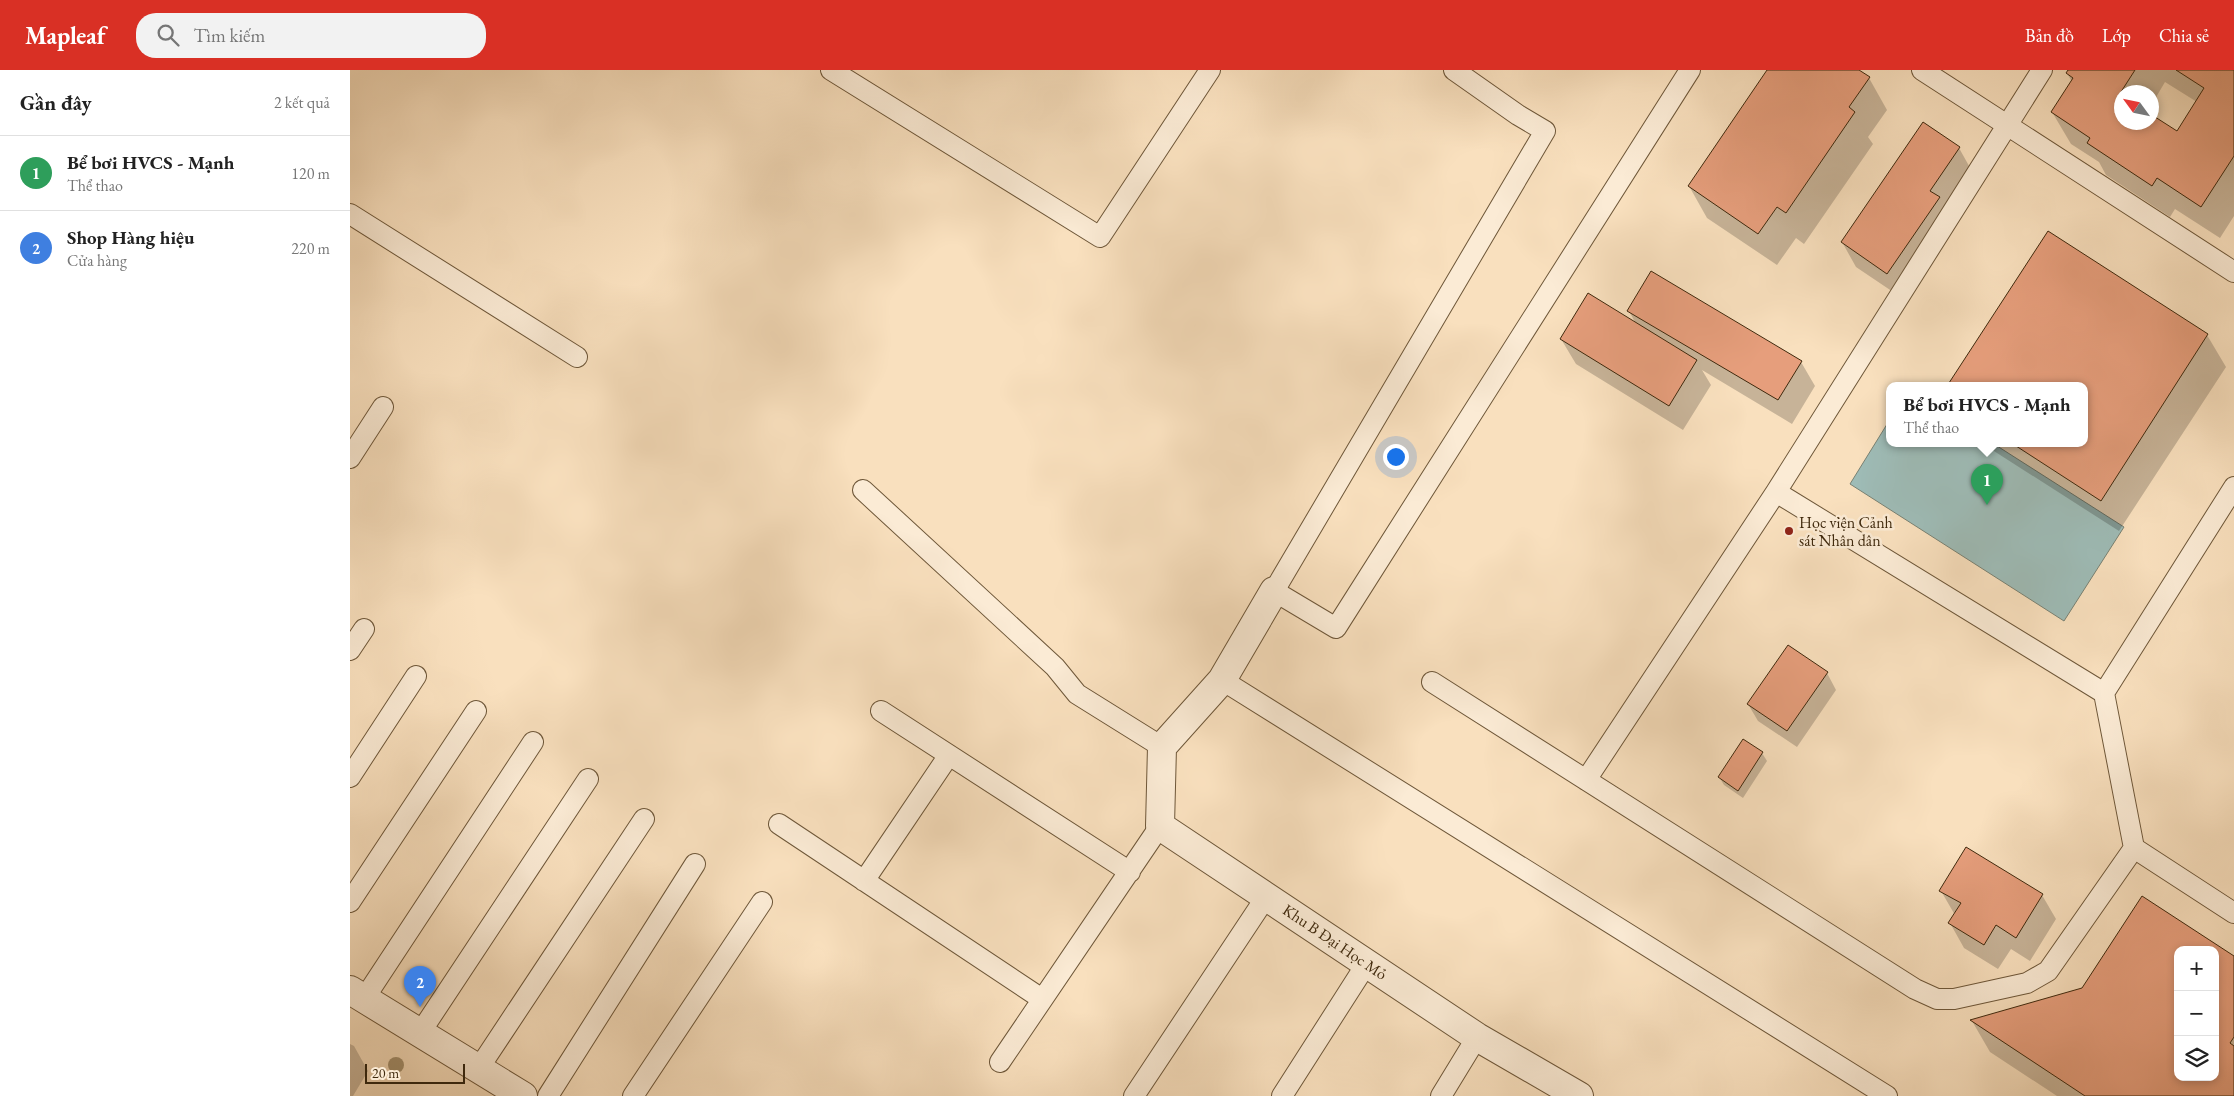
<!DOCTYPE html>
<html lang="vi">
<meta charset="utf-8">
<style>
:root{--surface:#fff;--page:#f2f2f2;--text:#222;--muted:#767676;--line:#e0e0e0;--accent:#d93025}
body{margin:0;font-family:"EB Garamond",serif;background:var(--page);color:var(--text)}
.controls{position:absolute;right:15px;bottom:15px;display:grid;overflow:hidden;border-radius:10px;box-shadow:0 2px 8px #0003}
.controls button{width:45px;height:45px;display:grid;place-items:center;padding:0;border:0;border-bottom:1px solid var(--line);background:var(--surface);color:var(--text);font:25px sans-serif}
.compass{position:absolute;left:1764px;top:15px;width:45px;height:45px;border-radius:50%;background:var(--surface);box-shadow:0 2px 8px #0003;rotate:303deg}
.scale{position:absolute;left:15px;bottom:12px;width:100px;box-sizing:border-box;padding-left:5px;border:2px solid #3f290d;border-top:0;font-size:14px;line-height:18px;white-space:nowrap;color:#3f290d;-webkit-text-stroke:4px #fbebd5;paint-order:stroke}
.you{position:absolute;left:1045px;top:386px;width:18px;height:18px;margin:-12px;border:4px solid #fff;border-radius:50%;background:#1a73e8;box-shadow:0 0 0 8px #1a73e833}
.badge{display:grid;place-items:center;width:32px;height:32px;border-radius:50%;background:var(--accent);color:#fff;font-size:16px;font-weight:700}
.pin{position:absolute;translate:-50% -41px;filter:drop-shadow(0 1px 2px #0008)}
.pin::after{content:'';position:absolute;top:26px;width:18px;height:15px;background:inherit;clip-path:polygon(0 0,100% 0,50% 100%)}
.popup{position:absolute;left:1536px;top:312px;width:202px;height:65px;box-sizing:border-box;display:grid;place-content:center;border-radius:10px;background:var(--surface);filter:drop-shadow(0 1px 4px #0005);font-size:16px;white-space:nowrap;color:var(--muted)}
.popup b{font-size:19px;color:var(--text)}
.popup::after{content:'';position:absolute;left:50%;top:100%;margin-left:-10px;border:10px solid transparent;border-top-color:var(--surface)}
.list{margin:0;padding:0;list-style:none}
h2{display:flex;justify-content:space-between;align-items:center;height:65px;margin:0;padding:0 20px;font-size:21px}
h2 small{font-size:16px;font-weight:400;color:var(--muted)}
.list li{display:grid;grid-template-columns:32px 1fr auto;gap:15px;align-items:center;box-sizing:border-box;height:75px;padding:0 20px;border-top:1px solid var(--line)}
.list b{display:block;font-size:19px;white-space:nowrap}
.list p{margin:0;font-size:16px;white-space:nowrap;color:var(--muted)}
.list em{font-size:16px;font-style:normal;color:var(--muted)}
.icon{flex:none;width:28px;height:28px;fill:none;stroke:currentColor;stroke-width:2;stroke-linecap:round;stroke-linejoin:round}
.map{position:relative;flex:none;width:1884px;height:1026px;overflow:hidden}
header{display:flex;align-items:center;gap:30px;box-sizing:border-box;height:70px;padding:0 25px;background:var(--accent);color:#fff}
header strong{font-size:24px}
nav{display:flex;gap:28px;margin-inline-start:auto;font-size:18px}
.search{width:350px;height:45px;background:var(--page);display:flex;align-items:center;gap:12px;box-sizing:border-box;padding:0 18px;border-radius:20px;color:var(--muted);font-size:19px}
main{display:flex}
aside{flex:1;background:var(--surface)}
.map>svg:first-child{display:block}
.water{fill:#9ebcb7;stroke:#788173}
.shadow{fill:#0003;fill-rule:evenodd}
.building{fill:#e69e7c;stroke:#3f290d;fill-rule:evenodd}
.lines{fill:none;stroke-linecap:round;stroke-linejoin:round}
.service-casing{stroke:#6e5739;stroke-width:22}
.minor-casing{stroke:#6e5739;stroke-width:30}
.service{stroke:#fbebd5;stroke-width:20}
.minor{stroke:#fbebd5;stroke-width:28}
.tree{fill:#a4916f}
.poi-dot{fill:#8f2418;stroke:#fbebd5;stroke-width:2}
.labels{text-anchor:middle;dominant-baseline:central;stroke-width:5;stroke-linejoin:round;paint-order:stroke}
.poi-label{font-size:16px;fill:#3f290d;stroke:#fbebd5;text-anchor:start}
.street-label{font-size:16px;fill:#3f290d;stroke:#fbebd5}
</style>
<header>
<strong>Mapleaf</strong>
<div class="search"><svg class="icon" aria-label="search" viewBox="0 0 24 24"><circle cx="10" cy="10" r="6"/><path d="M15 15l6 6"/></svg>Tìm kiếm</div>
<nav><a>Bản đồ</a><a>Lớp</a><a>Chia sẻ</a></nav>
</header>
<main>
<aside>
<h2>Gần đây<small>2 kết quả</small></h2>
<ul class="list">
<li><span class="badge" style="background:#2e9e5b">1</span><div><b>Bể bơi HVCS - Mạnh</b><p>Thể thao</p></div><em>120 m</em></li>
<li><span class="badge" style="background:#3f7fe0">2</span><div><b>Shop Hàng hiệu</b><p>Cửa hàng</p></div><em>220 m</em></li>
</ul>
</aside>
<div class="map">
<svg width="1884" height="1026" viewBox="0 0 1884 1026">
<rect width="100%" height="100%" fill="#f9e0be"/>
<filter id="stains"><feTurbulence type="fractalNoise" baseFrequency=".004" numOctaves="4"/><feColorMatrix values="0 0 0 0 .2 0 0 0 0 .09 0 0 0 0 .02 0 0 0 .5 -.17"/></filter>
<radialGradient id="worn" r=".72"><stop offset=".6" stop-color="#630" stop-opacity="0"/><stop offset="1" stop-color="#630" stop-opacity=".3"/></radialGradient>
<path class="water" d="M1539,351L1540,374H1644L1774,457L1714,551L1500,414Z"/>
<path class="shadow" d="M1419,0H1507L1519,8L1537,40L1518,67L1523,74L1454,174L1446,168L1427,195L1357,148L1339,116Z
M1719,0H1884V146L1870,168L1825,139L1820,147L1756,105L1749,92L1721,74L1702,42L1722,12L1717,3ZM1815,12L1847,32L1827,63L1802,47V52H1772V22H1802V34Z
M1609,78L1623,103L1552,228L1506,197L1492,172Z
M1698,162L1857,265L1876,297L1769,461L1633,374H1734V316H1599Z
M1279,241L1451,292L1465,316L1442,354L1352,300L1361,315L1333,360L1226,294L1211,269L1286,254Z
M1477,603L1486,620L1447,677L1408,651L1398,634Z
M1412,683L1417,691L1393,728L1374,715L1369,707Z
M1591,821L1692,825L1706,849L1680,891L1661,879L1648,899L1614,878L1600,853L1605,845Z
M1793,828L1884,888V1026H1707L1640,982L1622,951L1733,919ZM1828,880H1865V1007H1828Z
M0,974L4,976L18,1001L3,1026H0Z"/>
<path class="building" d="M1417,0H1509L1520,7L1499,37L1505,42L1436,143L1427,137L1408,164L1338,116Z
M1718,0H1785L1769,25L1772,26V52H1802V45L1827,61L1854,18L1826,0H1884V86L1851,137L1807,108L1802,116L1737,73L1740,68L1701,42L1723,8L1716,3Z
M1573,52L1610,77L1580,121L1590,127L1537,204L1491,172Z
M1698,161L1858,264L1751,431L1663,374H1734V316H1597Z
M1301,201L1452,291L1428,330L1277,241Z
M1238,223L1347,290L1319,336L1210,269Z
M1438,575L1478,602L1437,661L1397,634Z
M1393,669L1413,682L1388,721L1368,707Z
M1616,777L1693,824L1666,868L1646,855L1634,875L1598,853L1611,833L1589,821Z
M1792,826L1884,886V967L1880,973L1884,976V1026H1735L1620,950L1732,918ZM1828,880H1865V1007H1828Z"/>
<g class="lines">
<g class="service-casing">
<path id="service" d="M481,0L750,167L860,0
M1104,0L1168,45L1195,61L924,521L986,558L1340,0
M1572,0L1884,202
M0,144L227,287
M0,388L33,337
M1884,417L1754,623L1784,778L1884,843
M513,420L705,597L727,624L812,677
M1426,422L1754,623
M0,580L14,559
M872,610L1537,1026
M1082,612L1565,919L1587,929H1604L1677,913L1698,901L1784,778
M531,641L780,802
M0,707L66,606
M1236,710L1426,422L1692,0
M429,754L692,929
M514,811L599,685
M0,832L126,641
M14,929L183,672
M70,963L238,709
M650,992L810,756
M129,998L294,749
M198,1026L345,794
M283,1026L412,832
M784,1026L916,827
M932,1026L1017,893
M1091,1026L1127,967"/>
</g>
<g class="minor-casing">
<path id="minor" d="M924,521L872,610L812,677L810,756L1127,967L1229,1026
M0,920L173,1026"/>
</g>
<use href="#service" class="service"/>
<use href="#minor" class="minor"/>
</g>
<circle class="tree" cx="46" cy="995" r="8"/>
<circle class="poi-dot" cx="1439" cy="461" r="5"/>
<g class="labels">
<g class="poi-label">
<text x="1449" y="452">Học viện Cảnh<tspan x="1449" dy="18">sát Nhân dân</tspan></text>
</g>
<g class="street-label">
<text transform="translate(985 872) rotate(34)">Khu B Đại Học Mỏ</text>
</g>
</g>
<rect width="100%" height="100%" filter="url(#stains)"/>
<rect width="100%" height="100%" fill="url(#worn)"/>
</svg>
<div class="controls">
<button>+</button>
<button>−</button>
<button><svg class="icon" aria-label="layers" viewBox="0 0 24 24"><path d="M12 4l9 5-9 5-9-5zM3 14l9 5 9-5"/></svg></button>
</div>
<svg class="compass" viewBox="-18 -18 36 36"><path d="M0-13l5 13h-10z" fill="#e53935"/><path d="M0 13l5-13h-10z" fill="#767676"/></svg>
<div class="scale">20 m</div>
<div class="you"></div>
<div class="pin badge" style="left:1637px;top:435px;background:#2e9e5b">1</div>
<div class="popup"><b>Bể bơi HVCS - Mạnh</b>Thể thao</div>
<div class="pin badge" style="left:70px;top:937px;background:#3f7fe0">2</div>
</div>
</main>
